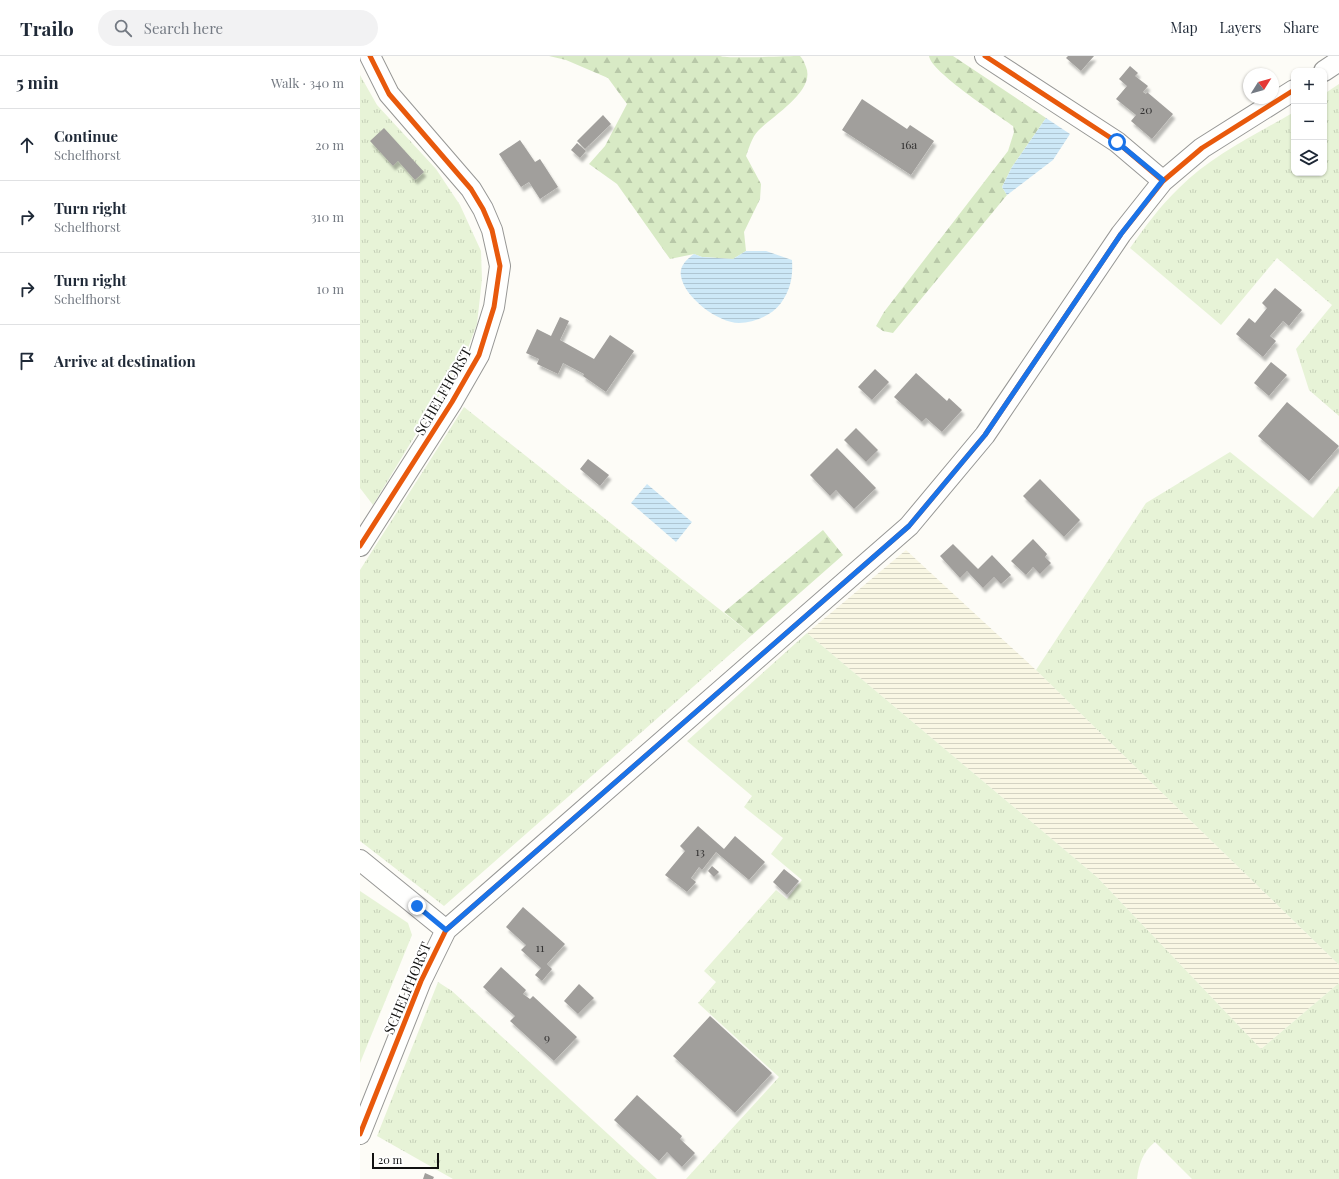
<!DOCTYPE html>
<meta charset="utf-8">
<style>
:root{--surface:#fff;--page:#f2f2f3;--text:#1f2937;--muted:#747a83;--line:#e0e1e3}
body{margin:0;font-family:"Playfair Display",serif;background:var(--page);color:var(--text)}
.controls{position:absolute;right:12px;top:12px;display:grid;overflow:hidden;border-radius:8px;box-shadow:0 1px 3px #0004}
.controls button{width:36px;height:36px;display:grid;place-items:center;padding:0;border:0;border-bottom:1px solid var(--line);background:var(--surface);color:var(--text);font:20px sans-serif}
.compass{position:absolute;left:883px;top:12px;width:36px;height:36px;border-radius:50%;background:var(--surface);box-shadow:0 1px 3px #0004;rotate:53deg}
.scale{position:absolute;left:12px;bottom:10px;width:67px;box-sizing:border-box;padding-left:4px;border:2px solid #111;border-top:0;font-size:11px;line-height:14px;white-space:nowrap;color:#111;-webkit-text-stroke:3px #fff;paint-order:stroke}
.stop{position:absolute;width:12px;height:12px;margin:-9px;border:3px solid #1a73e8;border-radius:50%;background:#fff}
.stop.end{background:#1a73e8;border-color:#fff;box-shadow:0 1px 4px #0008}
.list{margin:0;padding:0;list-style:none}
h2{display:flex;justify-content:space-between;align-items:center;height:52px;margin:0;padding:0 16px;font-size:17px}
h2 small{font-size:13px;font-weight:400;color:var(--muted)}
.list li{display:grid;grid-template-columns:26px 1fr auto;gap:12px;align-items:center;box-sizing:border-box;height:72px;padding:0 16px;border-top:1px solid var(--line)}
.list b{display:block;font-size:15px;white-space:nowrap}
.list p{margin:0;font-size:13px;white-space:nowrap;color:var(--muted)}
.list em{font-size:13px;font-style:normal;color:var(--muted)}
.icon{flex:none;width:22px;height:22px;fill:none;stroke:currentColor;stroke-width:2;stroke-linecap:round;stroke-linejoin:round}
.map{position:relative;flex:none;width:979px;height:1123px;overflow:hidden}
header{display:flex;align-items:center;gap:24px;box-sizing:border-box;height:56px;padding:0 20px;background:var(--surface);border-bottom:1px solid var(--line)}
header strong{font-size:19px}
nav{display:flex;gap:22px;margin-inline-start:auto;font-size:14px}
.search{width:280px;height:36px;background:var(--page);display:flex;align-items:center;gap:10px;box-sizing:border-box;padding:0 14px;border-radius:22px;color:var(--muted);font-size:15px}
main{display:flex}
aside{flex:1;background:var(--surface)}
.map>svg:first-child{display:block}
.farmland{fill:url(#farmland-rules)}
.grass{fill:url(#grass-tufts)}
.forest{fill:url(#forest-firs)}
.water{fill:url(#water-rules)}
.building{fill:#a19f9c;filter:url(#shadow)}
.lines{fill:none;stroke-linecap:round;stroke-linejoin:round}
.minor-casing{stroke:#979795;stroke-width:22}
.minor{stroke:#fffffe;stroke-width:20}
.cycleway-casing{stroke:#fff;stroke-width:8}
.cycleway{stroke:#e8590c;stroke-width:5}
.route{stroke:#1a73e8;stroke-width:5}
.labels{text-anchor:middle;dominant-baseline:central;stroke-width:4;stroke-linejoin:round;paint-order:stroke}
.number-label{font-size:12px;fill:#353434}
.street-label{font-size:14px;fill:#111;stroke:#fff}
</style>
<header>
<strong>Trailo</strong>
<div class="search"><svg class="icon" aria-label="search" viewBox="0 0 24 24"><circle cx="10" cy="10" r="6"/><path d="M15 15l6 6"/></svg>Search here</div>
<nav><a>Map</a><a>Layers</a><a>Share</a></nav>
</header>
<main>
<aside>
<h2>5 min<small>Walk · 340 m</small></h2>
<ul class="list">
<li><svg class="icon" aria-label="ahead" viewBox="0 0 24 24"><path d="M12 20V5M6 11l6-6 6 6"/></svg><div><b>Continue</b><p>Schelfhorst</p></div><em>20 m</em></li>
<li><svg class="icon" aria-label="right" viewBox="0 0 24 24"><path d="M7 20v-9h11M14 6l5 5-5 5"/></svg><div><b>Turn right</b><p>Schelfhorst</p></div><em>310 m</em></li>
<li><svg class="icon" aria-label="right" viewBox="0 0 24 24"><path d="M7 20v-9h11M14 6l5 5-5 5"/></svg><div><b>Turn right</b><p>Schelfhorst</p></div><em>10 m</em></li>
<li><svg class="icon" aria-label="arrive" viewBox="0 0 24 24"><path d="M6 21V4h12l-3 4 3 4H6"/></svg><div><b>Arrive at destination</b></div></li>
</ul>
</aside>
<div class="map">
<svg width="979" height="1123" viewBox="0 0 979 1123">
<defs>
<pattern id="farmland-rules" width="6" height="5" patternUnits="userSpaceOnUse"><rect width="6" height="5" fill="#f9f7e4"/><path d="M0 2.5h6" fill="none" stroke="#d4d3c3"/></pattern>
<pattern id="grass-tufts" width="24" height="20" patternUnits="userSpaceOnUse"><rect width="24" height="20" fill="#e7f3d7"/><path d="M3 7l-1-3M5 7V3M7 7l1-3M15 17l-1-3M17 17v-4M19 17l1-3" fill="none" stroke="#c5cfb8"/></pattern>
<pattern id="forest-firs" width="22" height="20" patternUnits="userSpaceOnUse"><rect width="22" height="20" fill="#d8eac5"/><path d="M5 1l3.5 6h-7zM16 11l3.5 6h-7z" fill="#b8c8a8"/></pattern>
<pattern id="water-rules" width="6" height="5" patternUnits="userSpaceOnUse"><rect width="6" height="5" fill="#cde8f7"/><path d="M0 2.5h6" fill="none" stroke="#afc6d3"/></pattern>
<filter id="shadow"><feDropShadow dx="2.5" dy="4.5" stdDeviation="1" flood-color="#0004"/></filter>
</defs>
<rect width="100%" height="100%" fill="#fdfcf7"/>
<path class="farmland" d="M546,494L676,614L979,909V927L901,993L737,821L447,577Z"/>
<path class="grass" d="M0,19L17,49L76,113L100,149L121,195L122,223L117,268L108,292L13,449L0,432Z
M979,28V360L949,334L936,293L972,249L917,202L861,269L770,192C785,171 800,150 819,132C851,100 895,79 934,56V117H964V38Z
M104,351L392,579L84,850L0,785V514Z
M870,396L953,462L979,430V909L676,614L786,447Z
M447,577L737,821L901,993L979,927V1123H832L795,1086C783,1096 779,1107 777,1123H326L419,1021L338,947L356,926L344,915L416,834L427,843L442,824L411,798L423,782L384,751L392,740L327,685Z
M0,835L48,867L52,879L0,1007Z
M78,926L92,935L297,1123H93L17,1080Z"/>
<path class="forest" d="M189,0H360C366,3 428,0 440,0C443,3 444,6 446,11C456,35 412,60 398,75C392,81 389,92 386,100L401,128L400,143L384,176L386,195L373,203L342,201L334,198L310,203L257,128L229,108L245,90L267,48L248,22L206,4Z
M569,0H593L686,62L652,111L642,131L647,139L533,277L523,275L516,270L524,256L648,95L654,76L653,70C638,59 571,16 569,0Z
M463,474L483,499L392,579L364,556Z"/>
<path class="water" d="M686,62L710,78L693,104L647,139L642,131L652,111Z
M386,195H406L432,204C433,220 431,233 421,247C412,259 395,267 379,267C358,267 324,241 321,220C319,210 327,203 334,198L342,201L373,203Z
M287,428L332,466L316,486L271,447Z"/>
<path class="building" d="M708,0H734L721,15L706,2Z
M770,10L778,17L775,20L788,30L783,36L786,38L787,36L813,58L792,83L771,65L776,59L756,43L767,30L759,23Z
M502,43L547,73L550,69L574,85L551,119L482,74Z
M243,59L251,68L225,93L217,85Z
M24,72L64,116L55,124L38,105L33,110L10,85Z
M160,84L175,106L180,103L198,131L180,143L169,126L161,131L139,98Z
M217,87L226,95L220,102L211,94Z
M915,232L942,254L929,270L923,265L910,280L916,285L903,301L876,278L889,262L895,267L907,252L902,247Z
M200,261L209,265L200,284L234,303L250,279L274,295L246,336L223,320L224,318L203,307L198,318L177,308L179,303L166,297L177,273L191,280Z
M911,306L927,319L909,340L894,327Z
M515,313L529,326L512,344L498,331Z
M556,317L587,345L589,342L602,354L582,376L566,362L562,366L534,341Z
M927,346L979,390L949,425L898,380Z
M496,372L518,394L506,406L484,384Z
M477,392L516,432L494,453L476,434L470,440L450,419Z
M228,403L249,419L240,430L220,413Z
M680,423L720,464L704,481L663,440Z
M673,483L687,498L685,501L691,507L680,518L673,511L666,519L651,505Z
M593,488L618,513L632,499L651,519L641,528L634,521L623,532L607,515L600,522L580,500Z
M338,770L364,793L375,780L405,806L389,824L356,796L342,814L339,811L331,822L336,826L327,836L305,819L325,795L320,790Z
M352,810L359,816L354,821L348,815Z
M424,813L439,825L427,839L413,826Z
M163,851L205,888L187,908L192,913L182,925L175,919L181,912L161,894L166,889L146,871Z
M141,911L166,934L163,938L170,943L173,940L217,981L194,1005L150,965L155,960L123,931Z
M219,928L234,942L218,958L204,945Z
M350,960L412,1017L375,1057L313,1000Z
M277,1039L322,1080L320,1083L335,1097L322,1111L307,1096L299,1105L254,1064Z
M65,1117L74,1121L73,1123H63Z"/>
<g class="lines">
<g class="minor-casing">
<path id="minor" d="M625,0L757,86L803,125
M964,15L979,5
M0,490L92,346L119,299L134,251L140,210L132,174L123,153L111,133L29,38L10,0
M0,804L86,874
M0,1078L61,925L86,874L549,470L625,379L761,178L803,125L842,92L934,34"/>
</g>
<use href="#minor" class="minor"/>
<g class="cycleway-casing">
<path id="cycleway" d="M625,0L757,86L803,125
M0,490L92,346L119,299L134,251L140,210L132,174L123,153L111,133L29,38L10,0
M0,1078L61,925L86,874L549,470L625,379L761,178L803,125L842,92L934,34"/>
</g>
<use href="#cycleway" class="cycleway"/>
</g>
<g class="lines">
<path class="route" d="M57,850L86,874L549,470L625,379L761,178L803,124L757,86"/>
</g>
<g class="labels">
<g class="number-label">
<text x="786" y="53">20</text>
<text x="549" y="88">16a</text>
<text x="340" y="795">13</text>
<text x="180" y="891">11</text>
<text x="187" y="981">9</text>
</g>
<g class="street-label">
<text transform="translate(83 335) rotate(-60)">SCHELFHORST</text>
<text transform="translate(47 932) rotate(-67)">SCHELFHORST</text>
</g>
</g>
</svg>
<div class="controls">
<button>+</button>
<button>−</button>
<button><svg class="icon" aria-label="layers" viewBox="0 0 24 24"><path d="M12 4l9 5-9 5-9-5zM3 14l9 5 9-5"/></svg></button>
</div>
<svg class="compass" viewBox="-18 -18 36 36"><path d="M0-13l5 13h-10z" fill="#e53935"/><path d="M0 13l5-13h-10z" fill="#747a83"/></svg>
<div class="scale">20 m</div>
<div class="stop" style="left:757px;top:86px"></div>
<div class="stop end" style="left:57px;top:850px"></div>
</div>
</main>
